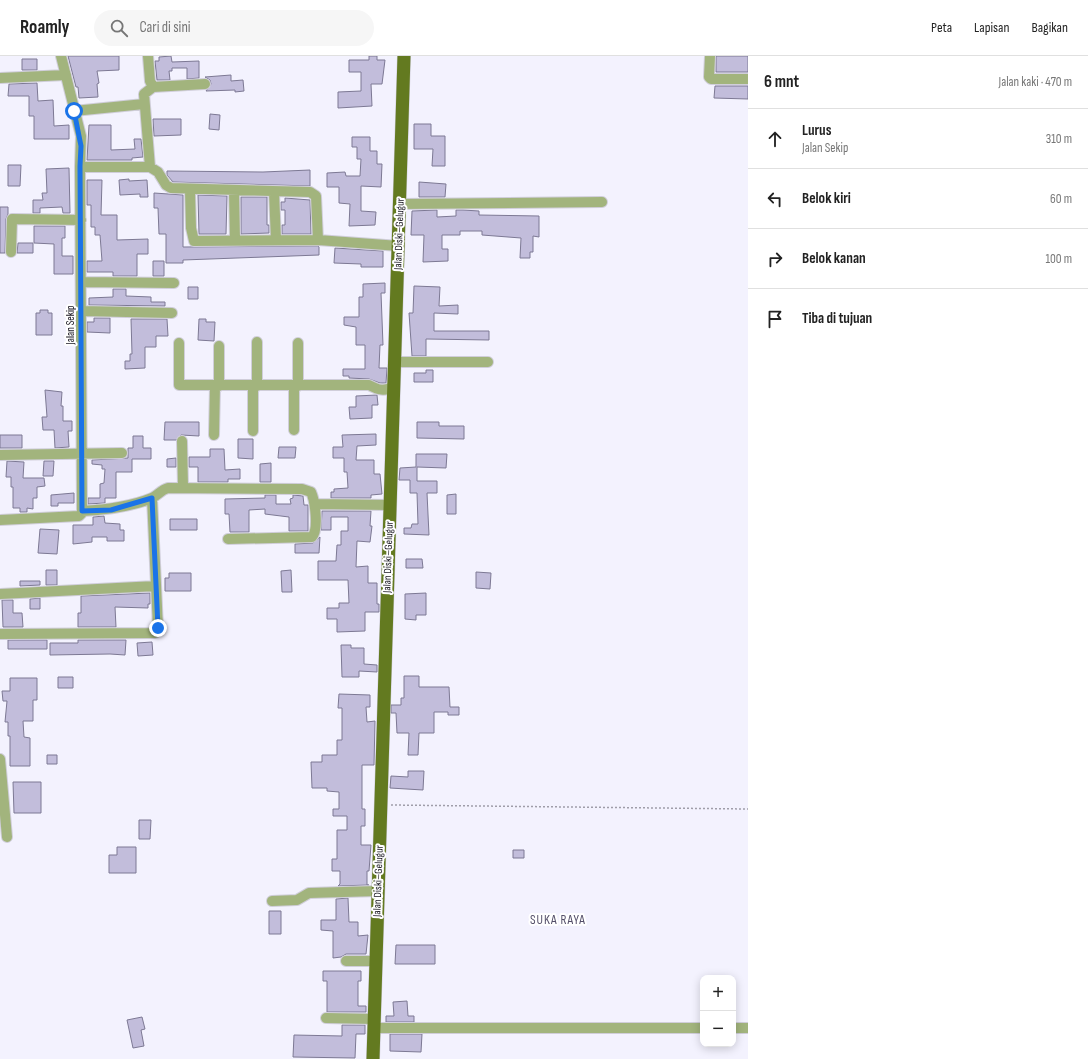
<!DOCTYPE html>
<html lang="id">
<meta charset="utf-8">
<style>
:root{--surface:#fff;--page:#f6f6f6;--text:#222;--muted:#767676;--line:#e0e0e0}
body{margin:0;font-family:"Sofia Sans Condensed",sans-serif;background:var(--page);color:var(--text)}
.controls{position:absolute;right:12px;bottom:12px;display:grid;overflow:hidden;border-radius:8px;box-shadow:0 2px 10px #0003}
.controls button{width:36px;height:36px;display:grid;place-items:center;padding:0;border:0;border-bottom:1px solid var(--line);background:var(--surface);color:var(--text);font:20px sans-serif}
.stop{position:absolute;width:12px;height:12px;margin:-9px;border:3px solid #1a73e8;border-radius:50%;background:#fff}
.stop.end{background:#1a73e8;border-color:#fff;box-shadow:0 1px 4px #0008}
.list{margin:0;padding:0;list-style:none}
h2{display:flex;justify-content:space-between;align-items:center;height:52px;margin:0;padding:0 16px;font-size:17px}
h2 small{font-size:13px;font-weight:400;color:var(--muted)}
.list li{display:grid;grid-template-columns:26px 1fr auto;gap:12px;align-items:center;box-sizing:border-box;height:60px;padding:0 16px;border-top:1px solid var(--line)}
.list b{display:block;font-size:15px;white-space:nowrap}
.list p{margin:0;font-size:13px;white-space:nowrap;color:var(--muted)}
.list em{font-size:13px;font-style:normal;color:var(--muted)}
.icon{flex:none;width:22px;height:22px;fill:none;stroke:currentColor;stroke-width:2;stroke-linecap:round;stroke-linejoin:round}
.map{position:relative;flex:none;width:748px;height:1003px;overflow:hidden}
header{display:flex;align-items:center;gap:24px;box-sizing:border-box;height:56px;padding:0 20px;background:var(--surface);border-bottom:1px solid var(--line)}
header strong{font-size:19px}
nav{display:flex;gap:22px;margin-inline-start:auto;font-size:14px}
.search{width:280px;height:36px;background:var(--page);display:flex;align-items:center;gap:10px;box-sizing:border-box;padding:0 14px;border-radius:22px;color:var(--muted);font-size:15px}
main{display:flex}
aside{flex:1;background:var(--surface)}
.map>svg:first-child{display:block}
.building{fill:#c2bddb;stroke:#7d7994}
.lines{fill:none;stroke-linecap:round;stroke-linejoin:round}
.minor-casing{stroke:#d0ceda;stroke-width:12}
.major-casing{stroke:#d0ceda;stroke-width:14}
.path{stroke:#9f9da9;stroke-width:1.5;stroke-dasharray:2 2;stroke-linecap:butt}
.minor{stroke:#a2b47d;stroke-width:10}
.major{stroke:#637a20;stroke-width:13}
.route{stroke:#1a73e8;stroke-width:5}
.labels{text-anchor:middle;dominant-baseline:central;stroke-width:4;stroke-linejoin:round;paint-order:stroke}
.street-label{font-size:11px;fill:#16141e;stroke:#fff}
.quarter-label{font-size:13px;letter-spacing:1px;fill:#534e68;stroke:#fff}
</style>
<header>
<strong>Roamly</strong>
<div class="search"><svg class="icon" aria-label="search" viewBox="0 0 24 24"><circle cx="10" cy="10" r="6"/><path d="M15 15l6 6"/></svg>Cari di sini</div>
<nav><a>Peta</a><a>Lapisan</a><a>Bagikan</a></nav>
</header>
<main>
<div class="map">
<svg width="748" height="1003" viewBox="0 0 748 1003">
<rect width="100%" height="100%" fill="#f3f2fe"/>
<path class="building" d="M68,0H119V14L97,15L99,27L97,28L98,41L79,42L78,31H76Z
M171,0L172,6L199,5V22L187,23V12H172V15H169L170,24H157L155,5H159V1Z
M369,0H377V4H385L382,28H371L372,50L338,52V36L361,35V16H349V4H369Z
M716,0H748V16H716Z
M22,3H37V14H22Z
M231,19V25L243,24L244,35L235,36V34L206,35L211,28L210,24L205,21Z
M37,27L38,45L53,44L54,70L69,69V83H34V60H29V40H8L9,28Z
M715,30H748V43L714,42Z
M210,58L220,59L219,74L209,73Z
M153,63H181V79L154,80Z
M414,68H431V80H445V110H432L433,93H414Z
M89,69H111V94L135,93L134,83H141L143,101L132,102V104H87Z
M352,81H370V95H377V108H382L381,131L361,130V155L376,156L375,169L349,170L350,148L339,147V131H327V117L345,116L346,120H360L361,103H357V91H352Z
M8,109H21L20,130H8Z
M69,112L70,157H63L62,151L40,152V157H33V144H43L42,137H47L46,113Z
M310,114V130L173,126L167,119V115L263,116Z
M129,123V125L147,124L148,141H140V138L120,139L119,124Z
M87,124H102L101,159H117V184L148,183V198H137V220H113V216H87V205H102L100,179H95V171H91V149H87Z
M419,126L446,128L445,141H419Z
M154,137L183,139V191L318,190L319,191V199L183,204V207H166V178H159L158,152H154Z
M198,139L227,140L226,178H199Z
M241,141H267V169H269V177L241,178Z
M285,142L310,144L311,178H282V169H285V154H281V146H285Z
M0,151H8V158L6,163L5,197H0Z
M437,154V161L456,160V154H463L479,155V159L539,160V181L533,180V196H530V202H520L521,182L482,179V175H460V179H442V193H448V205L423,206L424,179H411L412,155Z
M34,170H65V182H62V200H73V218H54V188L34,187Z
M18,187H33V197H17Z
M335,192L383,195V211H361V208L334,207Z
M153,205H164V220H153Z
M385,227V237H381L383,289H380L379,312H387L386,327H380L369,323L349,322V320H343V313H365V289H356V271L344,269V261H359V241H363V228Z
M414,230L440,231L439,250L458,249V258L434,257V275H489V284L426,283V300H412L409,257H413Z
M188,231H198V243H188Z
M113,233H126V240L151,241V246H165V250L89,249V242L113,241Z
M40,254H48V257H52V279H36V257H40Z
M94,262H110V277L87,276V266H94Z
M131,263H167L168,280H156V291H145V312L125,313V305H130V298H132Z
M199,263H206V266H215L214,285L198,284Z
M426,314H433V326H414V317H426Z
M45,334L62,336L61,350H63V365H72V375H68L69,391L55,392L54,374H43L42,361H47Z
M377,339L378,349H372V362L350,363L349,351H356V340Z
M165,366H199V380L181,379L176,384H164Z
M417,366H439V370H464V383L417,382Z
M376,378V389L357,390L356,404H374V418H380L382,438L371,439V442H331V436H334V433L348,432L347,416H344V402H333V391H343L342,379Z
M0,379H22V392H0Z
M133,380H143V392H151V403H132V416H116V442H105V447L88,448V442H100V428L104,427L105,413H102V409L92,408V404L128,402V392H133Z
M238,383H253V403L238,402Z
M279,391H296L295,402H278Z
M210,393H224L225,414L240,413V423H228V426H198V411H189V401H210Z
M416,398H447L446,412L417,411V425H437V437H427L429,479L404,478V472H411L412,468H418L417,437H410V424H399L400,412L416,411Z
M176,402V411H167V403Z
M7,405L24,406L23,422H44L45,430L37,431V442H33V453L27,452V456H20V452H13V431H11V421H6Z
M44,405H54L53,420H43Z
M271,407V426H260V408Z
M74,437V447H58V450H51V439Z
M456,438V458H447V439Z
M265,439H276V448H291L290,443L293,442V439L303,440L304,449H308V475H289V461L265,458V453L249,454V476H230L229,458H225V443L265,442Z
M322,455H371L370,470H372L370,486L357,485L356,511L368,510V527H377V548H379V556H365V575L337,576V563H327V552H339V547H349L348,524H318V505H336L337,489H341V475H348V461H331V474H321Z
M104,460L105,467L120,468V474H124V485H107V481H92V486L73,488V469H93V461Z
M170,463H197V474H170Z
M40,473L59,474L57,498L38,497Z
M320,481L319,497H295V488L313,487Z
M406,503H422L423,512H406Z
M46,514H57V529H46Z
M291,514L292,536H282L281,515Z
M476,516L491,517L490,533L476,532Z
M169,517H191V535H165V522H169Z
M20,525H40V529L20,530Z
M150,537V548H148V552L115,551L116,571H78V557H81V540Z
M426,537V559H416V564L405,563V538Z
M40,542V553H30V543Z
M2,544H13V557H22L23,571H3Z
M8,584H47V593H8Z
M78,584H126L125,599L110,598L50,599V587H78Z
M152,586L153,599L138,600L137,587Z
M341,589H351V592H364V608L377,609V616L359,615V621H342Z
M404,620H419V631H449L450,651H459V659H448V656H434V677H419L418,699H408L409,677H397L396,657H391V649H401V642H404Z
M58,621H73V632H58Z
M10,622H37V644H33V665H23L24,681L30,682V710H10V680H8V666H5L7,645H3L2,635H10Z
M339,638L370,639V651H366L367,666L375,665L374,709H362V753H365V770H361V789H371L369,815H367V829H369L338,830L340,828V815H332V803H337V774H347V760H333V753H339V736L327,735V732H312L311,706H322V699H337V684H342V652H338Z
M47,699H57V708H47Z
M408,715H424L423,734L390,732L391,720L408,721Z
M13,726H41V757H14Z
M139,764H151L150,783H139Z
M117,791H136V817H109V799H117Z
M513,794H524V802H513Z
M348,842L349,866H358V880L368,879L366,898H346L341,901L333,902V875L321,874V864H336V843Z
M269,855H281V878H269Z
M396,889H435V908H395Z
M323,915H361V925H358V950H366V956H327V925H323Z
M407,945L408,960H414V966H386V960H394L393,946Z
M142,961L145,973L141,974L144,990L133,992L127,964Z
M342,969H365V978H356L355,1002L293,1001L294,979L342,980Z
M390,978H422L421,996L390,995Z"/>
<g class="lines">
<g class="minor-casing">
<path id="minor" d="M148,0L150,25L153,31
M710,0L709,21L711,23H748
M0,22L66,19
M74,55L144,48
M80,111H150L158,116L166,129L171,132L310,136L316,140L318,184
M150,111L144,38L153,31L205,28
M190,134L191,172L194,185L318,184L399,190
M234,135L235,184
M274,136L276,184
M400,148L602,146
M11,196L12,163L81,164
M82,226L174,227
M82,255L172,257
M257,286V330
M179,287V329H369C378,334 385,336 394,330
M395,306H488
M219,330V290
M253,330V375
M294,330V374
M298,330V287
M214,379L215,329
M182,385L183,431
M0,399L122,397
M315,448L390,449
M82,455C106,454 130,451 152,442C158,439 161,434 168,432L302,433L311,436C315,445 319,473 312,481L228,483
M0,464L79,460L82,457L80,111L81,80L61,0
M0,538L156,530
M0,578L155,577L158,572L152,442
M0,703L7,781
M272,845L297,844L309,837L378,835
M346,905H374
M326,962L374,963
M374,972H703
M733,972H748"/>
</g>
<g class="major-casing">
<path id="major" d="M373,1003C381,669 396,334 404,0"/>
</g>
<path class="path" d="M391,749L748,753"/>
<use href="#minor" class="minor"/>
<use href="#major" class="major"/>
</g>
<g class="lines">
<path class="route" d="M74,55L81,90L80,110L82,455L111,454L152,442L158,572"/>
</g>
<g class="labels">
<g class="street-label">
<text transform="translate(399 178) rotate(-88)">Jalan Diski–Gelugur</text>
<text transform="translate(70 269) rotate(-90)">Jalan Sekip</text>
<text transform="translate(388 501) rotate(-88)">Jalan Diski–Gelugur</text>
<text transform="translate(378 825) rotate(-88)">Jalan Diski–Gelugur</text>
</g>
<g class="quarter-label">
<text x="558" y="864">SUKA RAYA</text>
</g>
</g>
</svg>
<div class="controls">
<button>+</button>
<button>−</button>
</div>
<div class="stop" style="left:74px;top:55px"></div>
<div class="stop end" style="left:158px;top:572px"></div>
</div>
<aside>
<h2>6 mnt<small>Jalan kaki · 470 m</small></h2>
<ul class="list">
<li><svg class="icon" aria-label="ahead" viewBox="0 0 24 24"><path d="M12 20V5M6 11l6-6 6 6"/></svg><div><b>Lurus</b><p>Jalan Sekip</p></div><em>310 m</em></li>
<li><svg class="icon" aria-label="left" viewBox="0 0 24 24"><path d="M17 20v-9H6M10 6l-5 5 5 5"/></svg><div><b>Belok kiri</b></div><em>60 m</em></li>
<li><svg class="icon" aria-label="right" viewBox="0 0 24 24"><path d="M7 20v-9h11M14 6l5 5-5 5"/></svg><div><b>Belok kanan</b></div><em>100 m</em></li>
<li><svg class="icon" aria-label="arrive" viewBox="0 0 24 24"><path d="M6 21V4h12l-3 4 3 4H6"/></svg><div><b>Tiba di tujuan</b></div></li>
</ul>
</aside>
</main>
